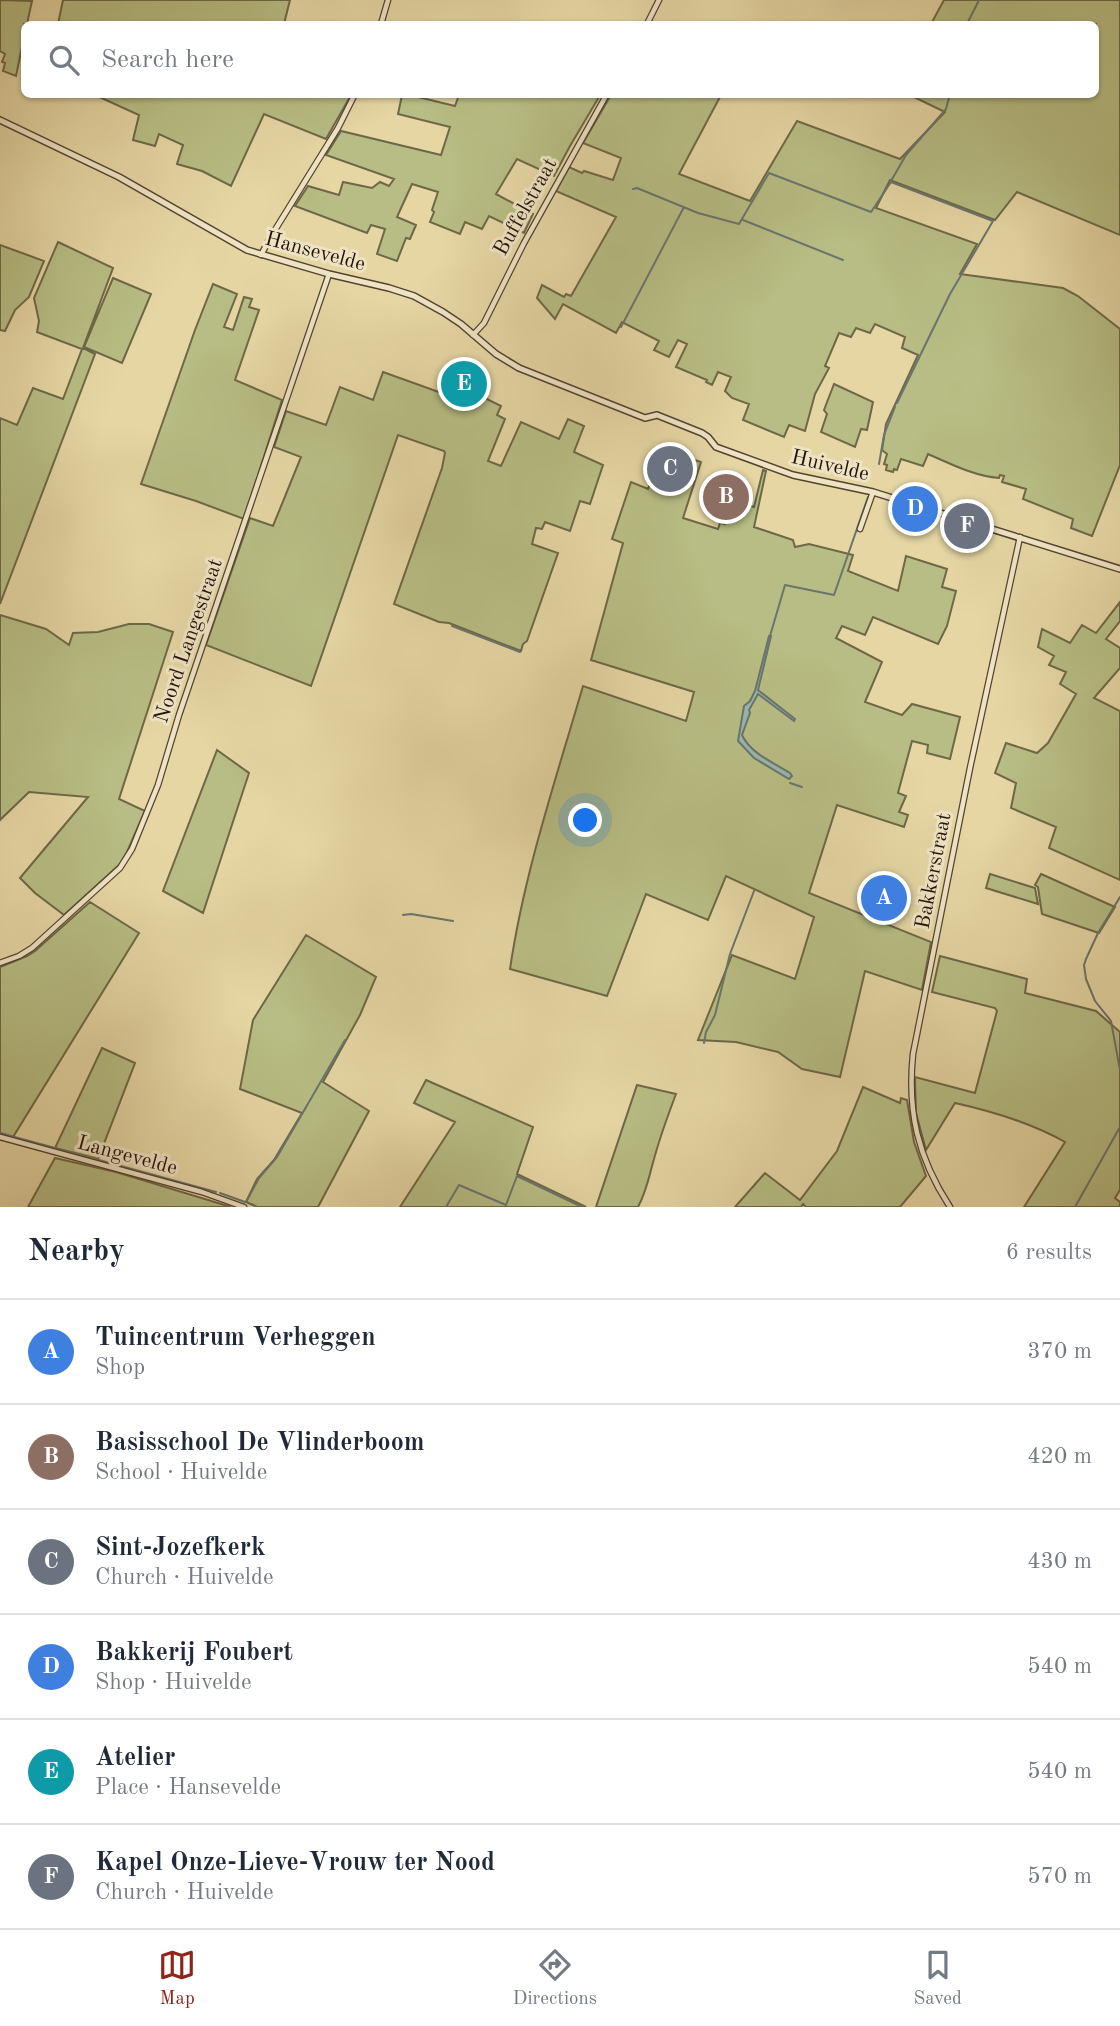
<!DOCTYPE html>
<meta charset="utf-8">
<style>
:root{--surface:#fff;--page:#f2f2f3;--text:#1f2937;--muted:#747a83;--line:#e0e1e3;--accent:#8f2418}
body{margin:0;font-family:"Old Standard TT",serif;background:var(--page);color:var(--text)}
.you{position:absolute;left:586px;top:821px;width:24px;height:24px;margin:-18px;border:5px solid #fff;border-radius:50%;background:#1a73e8;box-shadow:0 0 0 10px #1a73e833}
.badge{display:grid;place-items:center;width:46px;height:46px;border-radius:50%;background:var(--accent);color:#fff;font-size:23px;font-weight:700}
.pin{position:absolute;translate:-50% -50%;border:4px solid #fff;box-shadow:0 2px 7px #0006}
.list{margin:0;padding:0;list-style:none}
h2{display:flex;justify-content:space-between;align-items:center;height:91px;margin:0;padding:0 28px;font-size:30px}
h2 small{font-size:23px;font-weight:400;color:var(--muted)}
.list li{display:grid;grid-template-columns:46px 1fr auto;gap:21px;align-items:center;box-sizing:border-box;height:105px;padding:0 28px;border-top:2px solid var(--line)}
.list b{display:block;font-size:26px;white-space:nowrap}
.list p{margin:0;font-size:23px;white-space:nowrap;color:var(--muted)}
.list em{font-size:23px;font-style:normal;color:var(--muted)}
.icon{flex:none;width:38px;height:38px;fill:none;stroke:currentColor;stroke-width:2;stroke-linecap:round;stroke-linejoin:round}
.map{position:relative;flex:none;width:1120px;height:1207px;overflow:hidden}
.search{position:absolute;background:var(--surface);box-shadow:0 2px 5px #0004;left:21px;right:21px;top:21px;height:77px;display:flex;align-items:center;gap:18px;box-sizing:border-box;padding:0 24px;border-radius:10px;color:var(--muted);font-size:26px}
.sheet{height:721px;background:var(--surface)}
nav{display:flex;justify-content:space-around;align-items:center;box-sizing:border-box;height:98px;border-top:2px solid var(--line);background:var(--surface);font-size:19px;color:var(--muted)}
nav a{display:grid;justify-items:center;gap:4px}
nav .on{color:var(--accent)}
.map>svg:first-child{display:block}
.green{fill:#b7bd84;stroke:#6e6846;stroke-width:2}
.water{fill:#98b7ae;stroke:#6a756c;stroke-width:2}
.lines{fill:none;stroke-linecap:round;stroke-linejoin:round}
.stream{stroke:#6a756c;stroke-width:2}
.minor-casing{stroke:#544330;stroke-width:7}
.tertiary-casing{stroke:#544330;stroke-width:8}
.minor{stroke:#eee4c4;stroke-width:4.5}
.tertiary{stroke:#eee4c4;stroke-width:5}
.labels{text-anchor:middle;dominant-baseline:central;stroke-width:6;stroke-linejoin:round;paint-order:stroke}
.street-label{font-size:21px;fill:#241209;stroke:#eee4c4}
</style>
<div class="map">
<svg width="1120" height="1207" viewBox="0 0 1120 1207">
<rect width="100%" height="100%" fill="#e5d6a4"/>
<filter id="stains"><feTurbulence type="fractalNoise" baseFrequency=".00286" numOctaves="4"/><feColorMatrix values="0 0 0 0 .2 0 0 0 0 .09 0 0 0 0 .02 0 0 0 .5 -.17"/></filter>
<radialGradient id="worn" r=".72"><stop offset=".6" stop-color="#630" stop-opacity="0"/><stop offset="1" stop-color="#630" stop-opacity=".3"/></radialGradient>
<path class="green" d="M0,0L32,1L27,24H24V37L16,76L3,71L5,63L2,62L5,54L0,51Z
M63,0H290L284,24H58Z
M944,0H1120V235L1017,192L995,220L890,180L876,208L977,244L960,274L1063,288L1078,296L1120,329V465L1092,536L1071,528L1073,519L1023,499L1026,489L1002,482L1004,476L1000,475L999,478C974,476 951,464 928,454L923,466L901,459L897,470L894,469L893,472L886,470L887,465L884,464L887,454L882,450L886,424L918,355L902,348L905,337L875,324L870,333L856,328L851,337L839,333L825,366L829,368L815,394L805,431L789,425L784,437L743,420L749,404L732,398L725,391L731,377L718,372L712,385L706,382L707,380L676,367L687,344L678,340L669,357L654,350L659,341L622,322L616,333L563,304L555,319L537,298L542,285L564,297L566,294L571,296L616,217L556,191L569,167L582,173L584,171L613,180L621,158L583,143L611,95H721L679,174L750,201L797,121L900,159L945,112L914,97V95L1096,94V24H931Z
M591,94L599,97L570,146L554,176L517,159L496,194L533,214L524,233L489,216L482,229L465,222L460,234L430,222L434,212L432,210L438,192L412,184L397,217L416,225L410,239L406,238L397,261L377,254L385,229L371,225L367,233L295,206L308,186L339,195L343,182L372,188L380,182L389,186L394,179L326,155L341,131L441,155L450,127L398,114L402,95H410L455,106L459,95Z
M95,95H351L326,139L264,114L231,186L202,171L177,164L183,145L159,134L155,146L133,140L139,115Z
M58,242L113,268L83,348L95,354L0,604V418L17,425L33,388L63,399L82,349L37,332L39,321L34,298Z
M0,245L44,261L29,297L15,310L5,331L0,330Z
M113,278L151,294L122,363L84,347Z
M213,284L237,294L224,327L233,330L244,297L252,299L249,307L259,310L235,380L282,400L244,519L196,501L141,484L195,330Z
M383,372L461,400L467,389L501,406L497,415L505,419L488,461L501,466L521,422L559,439L568,419L584,426L574,452L603,465L590,504L580,501L570,531L545,522L542,529L536,528L532,544L558,553L527,641L523,644L521,651L449,623L439,622L394,604L442,468L445,453L444,451L398,435L311,686L206,645L250,518L273,526L301,457L274,447L286,411L326,425L340,387L373,400Z
M834,384L873,402L867,430L861,429L855,447L821,432L827,414L824,410Z
M663,448L672,451L671,455H669L661,475L658,474L656,480L673,486L675,481L673,480L682,457L681,455L701,462L683,518L718,529L720,523L725,524L733,501L754,507L763,470L766,471L754,527L793,540L795,547L809,544L853,555L848,571L898,591L906,556L947,569L942,587L956,591L947,626L938,644L873,617L865,635L842,626L836,638L882,662L865,702L902,715L912,704L960,717L950,759L927,753L928,745L912,741L898,793L906,796L899,812L908,815L904,827L837,805L809,893L931,942L922,990L865,971L840,1077L802,1069L778,1052L736,1042L698,1040L732,955L795,979L814,917L726,876L708,920L646,894L607,996L510,969C524,873 556,779 583,686L686,721L694,692L591,660L623,543L612,539L631,482L648,489Z
M1120,602V621L1106,639L1120,648V668L1094,698L1120,711V880L1049,848L1056,827L1011,808L1016,783L995,773L1006,743L1037,753L1048,743L1076,694L1060,684L1066,672L1049,665L1054,656L1038,647L1042,629L1070,643L1082,625L1096,633Z
M0,615L46,629L69,645L73,633L98,632L129,624H149L173,632L119,799L145,811L127,852L120,864L64,915L35,893L20,878L88,797L29,792L0,820Z
M217,750L249,773L203,913L163,891Z
M990,874L1035,888L1038,904L986,888Z
M1041,874L1115,907L1099,933L1042,914L1038,887L1035,885Z
M90,902L139,933L13,1137L0,1133V967L27,956L35,951Z
M306,935L376,977L360,1015L323,1082L369,1111L318,1207H257L246,1202L257,1179L274,1160L302,1113L240,1089L253,1020Z
M940,956L1027,979L1025,993L1096,1011L1120,1032V1190L1115,1198L1120,1202V1207H1024L1065,1142C1033,1124 991,1111 955,1103L926,1150L916,1113L915,1077L975,1093L997,1011L995,1008L932,992Z
M102,1048L135,1063L98,1159L55,1148Z
M426,1080L533,1127L517,1174L586,1207H400L455,1122L414,1103Z
M637,1085L676,1094C668,1115 660,1137 654,1159C649,1176 647,1190 638,1207H596Z
M863,1087L900,1103L901,1098L907,1100L914,1142L926,1176L900,1207H806L803,1204L801,1207H735L765,1173L800,1200L837,1151Z
M55,1158L116,1172L231,1207H28Z"/>
<path class="water" d="M769,636H771L758,690L795,719L794,721L758,694L749,710L750,713L742,735C750,753 774,763 790,773L792,776L789,779L754,758L738,741L744,706L750,701L755,691Z"/>
<g class="lines">
<path class="stream" d="M967,24L979,0
M891,181L906,155L946,109L950,94
M633,189L637,188L698,213L739,224L769,173L871,212L891,182L993,221L950,294L897,403
M743,220L843,260
M621,327L684,207
M879,464L884,435L895,407
M452,626L520,652
M770,636L785,585L834,595L868,497
M790,783L802,787
M1120,897L1098,933L1086,959L1084,965L1086,979L1095,1001L1111,1021L1120,1070
M403,915L411,914L453,921
M704,1043L706,1032L715,1015L730,954L754,891
M0,1133L216,1192
M220,1193L245,1202
M246,1202L259,1178L277,1157L345,1040
M252,1204L257,1207
M446,1207L459,1185L506,1205L517,1176L582,1207
M1075,1207L1120,1127"/>
<g class="minor-casing">
<path id="minor" d="M381,24L388,0
M647,24L659,0
M261,255L270,238L338,128L355,94
M473,335L484,323L524,243L607,94
M860,529L873,492
M0,963L19,956L32,948L120,868L132,849L158,785L179,715L329,274
M0,1137L202,1192L244,1207
M950,1207C918,1158 907,1112 913,1054L970,768L1020,537"/>
</g>
<g class="tertiary-casing">
<path id="tertiary" d="M0,120L119,177L247,250L329,274L389,288L414,296L443,312L461,324L496,354L519,368L645,418L657,415L702,433L708,437L716,447L793,475L873,492L1120,569"/>
</g>
<use href="#minor" class="minor"/>
<use href="#tertiary" class="tertiary"/>
</g>
<g class="labels">
<g class="street-label">
<text transform="translate(526 207) rotate(-61)">Buffelstraat</text>
<text transform="translate(315 252) rotate(15)">Hansevelde</text>
<text transform="translate(830 466) rotate(13)">Huivelde</text>
<text transform="translate(189 641) rotate(-71)">Noord Langestraat</text>
<text transform="translate(934 871) rotate(-79)">Bakkerstraat</text>
<text transform="translate(127 1156) rotate(15)">Langevelde</text>
</g>
</g>
<rect width="100%" height="100%" filter="url(#stains)"/>
<rect width="100%" height="100%" fill="url(#worn)"/>
</svg>
<div class="you"></div>
<div class="pin badge" style="left:884px;top:898px;background:#3f7fe0">A</div>
<div class="pin badge" style="left:726px;top:497px;background:#8d6e63">B</div>
<div class="pin badge" style="left:670px;top:469px;background:#6b7280">C</div>
<div class="pin badge" style="left:915px;top:509px;background:#3f7fe0">D</div>
<div class="pin badge" style="left:464px;top:384px;background:#0f9aa8">E</div>
<div class="pin badge" style="left:967px;top:526px;background:#6b7280">F</div>
<div class="search"><svg class="icon" aria-label="search" viewBox="0 0 24 24"><circle cx="10" cy="10" r="6"/><path d="M15 15l6 6"/></svg>Search here</div>
</div>
<section class="sheet">
<h2>Nearby<small>6 results</small></h2>
<ul class="list">
<li><span class="badge" style="background:#3f7fe0">A</span><div><b>Tuincentrum Verheggen</b><p>Shop</p></div><em>370 m</em></li>
<li><span class="badge" style="background:#8d6e63">B</span><div><b>Basisschool De Vlinderboom</b><p>School · Huivelde</p></div><em>420 m</em></li>
<li><span class="badge" style="background:#6b7280">C</span><div><b>Sint-Jozefkerk</b><p>Church · Huivelde</p></div><em>430 m</em></li>
<li><span class="badge" style="background:#3f7fe0">D</span><div><b>Bakkerij Foubert</b><p>Shop · Huivelde</p></div><em>540 m</em></li>
<li><span class="badge" style="background:#0f9aa8">E</span><div><b>Atelier</b><p>Place · Hansevelde</p></div><em>540 m</em></li>
<li><span class="badge" style="background:#6b7280">F</span><div><b>Kapel Onze-Lieve-Vrouw ter Nood</b><p>Church · Huivelde</p></div><em>570 m</em></li>
</ul>
</section>
<nav>
<a class="on"><svg class="icon" aria-label="map" viewBox="0 0 24 24"><path d="M3 6l6-2 6 2 6-2v14l-6 2-6-2-6 2zM9 4v14M15 6v14"/></svg>Map</a>
<a><svg class="icon" aria-label="directions" viewBox="0 0 24 24"><path d="M12 3l9 9-9 9-9-9zM9 14v-3h6M13 9l2 2-2 2"/></svg>Directions</a>
<a><svg class="icon" aria-label="saved" viewBox="0 0 24 24"><path d="M7 4h10v16l-5-4-5 4z"/></svg>Saved</a>
</nav>
